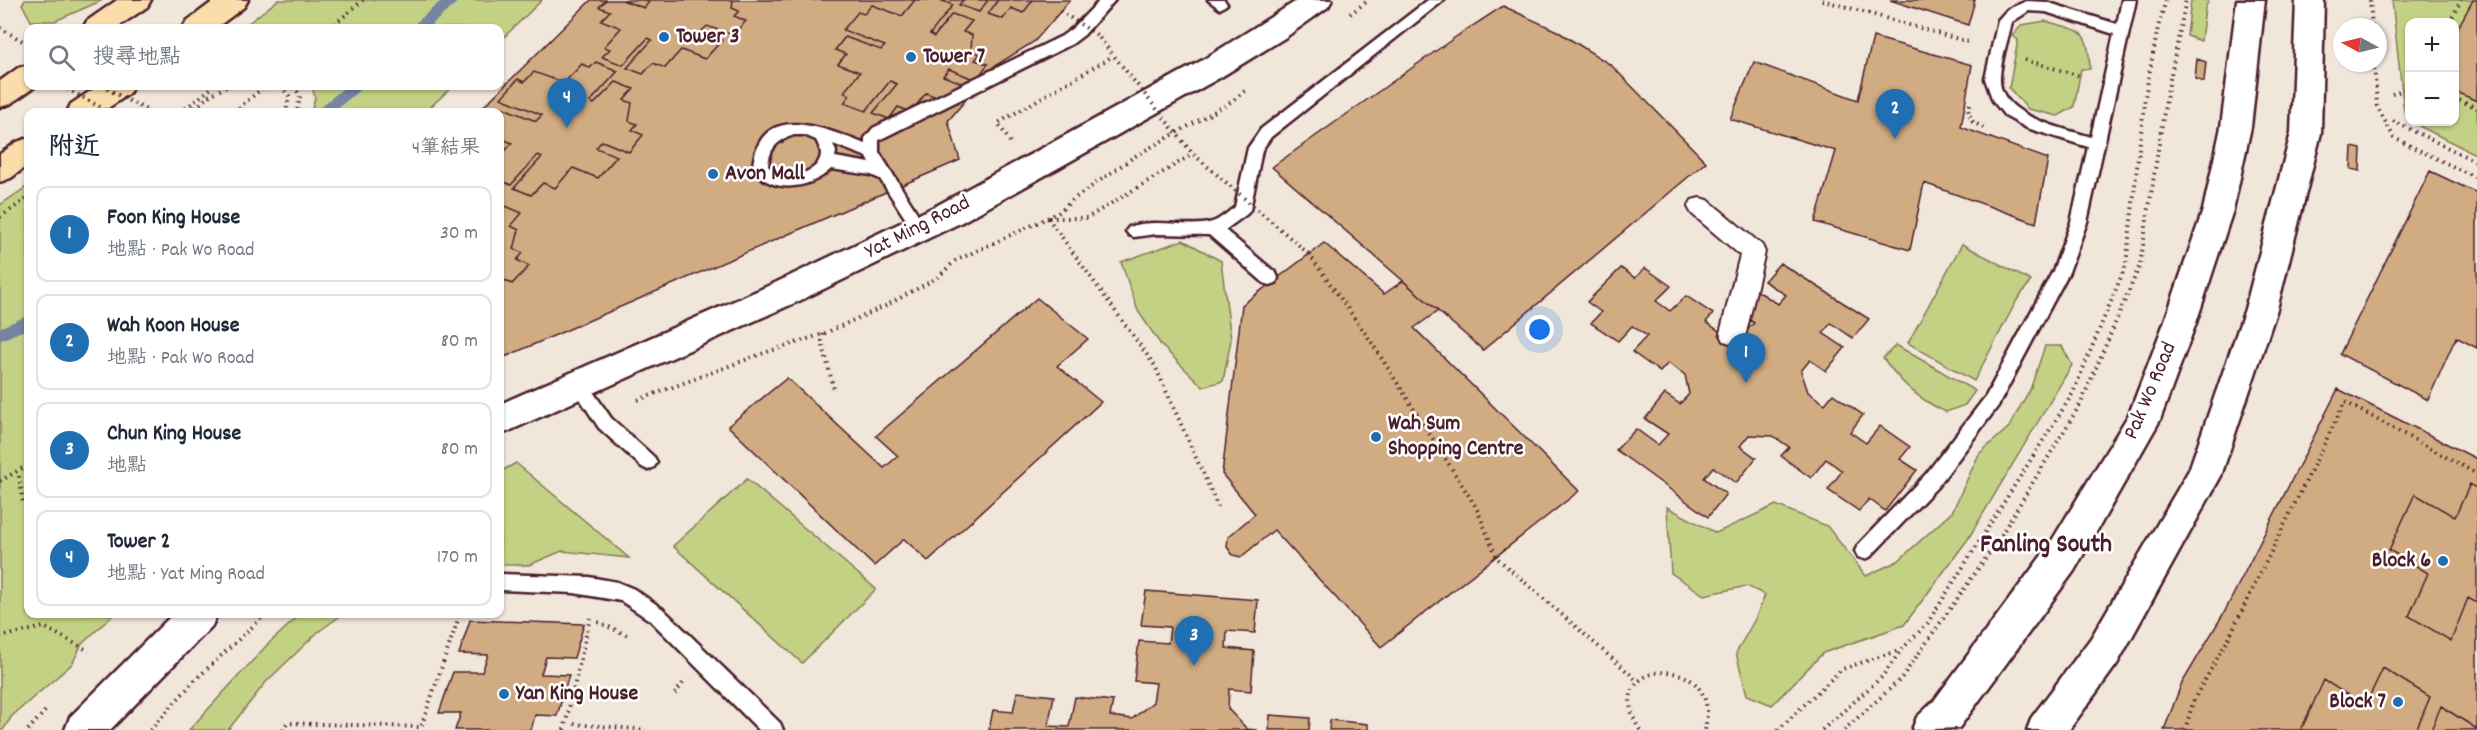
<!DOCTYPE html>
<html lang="zh-TW">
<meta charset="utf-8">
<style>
:root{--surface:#fff;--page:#f2f2f3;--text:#1f2937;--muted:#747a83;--line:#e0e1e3;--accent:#1f6fb2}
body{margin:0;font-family:Dekko,"LXGW WenKai TC",sans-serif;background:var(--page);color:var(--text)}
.controls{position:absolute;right:18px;top:18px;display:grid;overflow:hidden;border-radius:12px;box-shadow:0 2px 4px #0004}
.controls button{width:54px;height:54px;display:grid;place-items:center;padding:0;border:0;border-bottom:2px solid var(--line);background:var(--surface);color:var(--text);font:30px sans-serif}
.compass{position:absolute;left:2333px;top:18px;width:54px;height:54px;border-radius:50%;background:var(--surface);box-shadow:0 2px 4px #0004;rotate:277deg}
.you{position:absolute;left:1540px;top:330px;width:21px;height:21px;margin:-15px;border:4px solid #fff;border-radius:50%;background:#1a73e8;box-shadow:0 0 0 9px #1a73e833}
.badge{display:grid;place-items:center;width:39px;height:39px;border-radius:50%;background:var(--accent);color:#fff;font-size:20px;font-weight:700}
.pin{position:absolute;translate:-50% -50px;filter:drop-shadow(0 2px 3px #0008)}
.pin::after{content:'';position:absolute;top:32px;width:21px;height:18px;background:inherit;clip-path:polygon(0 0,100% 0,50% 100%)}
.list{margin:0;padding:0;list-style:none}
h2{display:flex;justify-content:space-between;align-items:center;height:78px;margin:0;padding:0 24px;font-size:26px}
h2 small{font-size:20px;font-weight:400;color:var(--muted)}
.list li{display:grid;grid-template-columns:39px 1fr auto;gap:18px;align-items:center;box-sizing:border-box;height:96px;margin:0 12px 12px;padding:0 12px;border:2px solid var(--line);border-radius:12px}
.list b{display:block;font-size:22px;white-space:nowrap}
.list p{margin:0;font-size:20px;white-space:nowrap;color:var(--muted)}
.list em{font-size:20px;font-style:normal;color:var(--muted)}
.icon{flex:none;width:33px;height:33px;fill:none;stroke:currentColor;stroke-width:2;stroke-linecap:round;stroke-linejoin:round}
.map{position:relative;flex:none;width:2477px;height:730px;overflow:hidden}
.search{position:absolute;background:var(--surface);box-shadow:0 2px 4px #0004;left:24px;top:24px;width:480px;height:66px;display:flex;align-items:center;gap:15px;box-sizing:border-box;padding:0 21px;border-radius:12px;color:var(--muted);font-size:22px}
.panel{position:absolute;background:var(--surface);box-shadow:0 2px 4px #0004;left:24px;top:108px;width:480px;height:510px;border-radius:12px}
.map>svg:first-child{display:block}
.green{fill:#c3d185;stroke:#867858;stroke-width:1.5}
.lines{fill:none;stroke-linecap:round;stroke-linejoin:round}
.stream{stroke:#7684a2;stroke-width:12}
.building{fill:#d1ac83;stroke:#4a1f2b;stroke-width:1.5}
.service-casing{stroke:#4a1f2b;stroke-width:5}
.pedestrian-casing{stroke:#4a1f2b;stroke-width:4}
.tertiary-casing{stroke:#4a1f2b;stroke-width:5}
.secondary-casing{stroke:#4a1f2b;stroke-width:5}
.motorway-casing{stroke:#4a1f2b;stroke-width:5}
.path{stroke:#4a1f2b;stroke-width:4;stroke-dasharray:1.5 4.5;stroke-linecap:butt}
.service{fill:#fff;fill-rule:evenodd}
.pedestrian{fill:#fff;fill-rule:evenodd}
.tertiary{fill:#fff;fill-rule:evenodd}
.secondary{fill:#fff;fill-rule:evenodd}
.motorway{fill:#fbddab;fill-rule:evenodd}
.path-bridge{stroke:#4a1f2b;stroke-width:4;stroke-dasharray:1.5 4.5;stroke-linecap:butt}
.poi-dot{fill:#1f6fb2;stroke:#fff;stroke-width:2}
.labels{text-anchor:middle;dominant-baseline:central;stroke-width:5;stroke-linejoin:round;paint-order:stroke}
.poi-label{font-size:22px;font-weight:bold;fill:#4a1f2b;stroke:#fff;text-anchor:start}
.street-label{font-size:22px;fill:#4a1f2b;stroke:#fff}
.quarter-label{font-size:26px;font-weight:bold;fill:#4a1f2b;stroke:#fff}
</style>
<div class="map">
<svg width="2477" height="730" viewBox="0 0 2477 730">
<rect width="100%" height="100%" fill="#f1e6da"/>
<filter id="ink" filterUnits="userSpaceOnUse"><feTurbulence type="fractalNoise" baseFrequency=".0167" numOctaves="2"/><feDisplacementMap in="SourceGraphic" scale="12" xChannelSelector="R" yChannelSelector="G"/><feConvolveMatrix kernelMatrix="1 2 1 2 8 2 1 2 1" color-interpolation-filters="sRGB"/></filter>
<g filter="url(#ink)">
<path class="green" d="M25,0H103L55,21H31L22,4Z
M278,0H542L500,41V28H242Z
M2191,0H2209L2205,8L2201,41L2187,36Z
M2392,0H2477V155L2411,122H2454V22H2410L2409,120L2404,110Z
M2045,21C2082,31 2088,28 2090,69H2081L2074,107L2058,116L2028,109L2009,88L2018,40L2012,36L2022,25Z
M312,86H453L425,112H311L315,98Z
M28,186V614H114L82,644L72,664L12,716L3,730H0V205Z
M1183,240L1221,261L1231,340L1223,381L1203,387L1161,345L1138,311L1121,262Z
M1962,244L2031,281L2017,300L1974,381L1908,343Z
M1896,345L1975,391L1965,405L1946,412C1919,400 1901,383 1883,358Z
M2045,346H2062L2072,365L1968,539L1904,625L1823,653L1772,705L1747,695L1736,653L1755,619L1765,595L1747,586L1704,595L1671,573L1667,507L1716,533L1776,505L1827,526L1866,576L1898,561L1952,512L1979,454L2009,427L2031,387Z
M516,463L629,558L562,551L529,565H500V472Z
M747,479L876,589L802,663L673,546Z
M301,614H343L318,632L266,682L228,730H189L267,645Z"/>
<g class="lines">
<path class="stream" d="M419,28L451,0
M324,112L355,86
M0,334L28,322"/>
</g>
<path class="building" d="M591,0H1070L1035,41L993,67L948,121L960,160L500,359V112H478Z
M606,0H622L644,8L649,2L643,0H733L732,8L739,11L734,16L746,21L733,35L707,26L701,32L722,40L705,59L681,50L665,68L653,63L643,74L627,68L652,40L648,38L623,65L602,57L610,49L604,47L621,28L601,20L610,11L599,7Z
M915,0H940L953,5L930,34L934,37L952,14L972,21L963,32L972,35L971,51L980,54L975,60L988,64L976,80L949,69L943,76L965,84L951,103L926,93L911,112L898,107L889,119L873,113L897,84L890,81L866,111L844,103L850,95L844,92L860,72L838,64L846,54L835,50L845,37L881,50L885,46L843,30L858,12L864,14L872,5L902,16Z
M963,0H988L979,12L959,5Z
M998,0H1033L1023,13L1011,8L1003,19L988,14Z
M1890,0H1975L1968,25Z
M2473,0H2477V101L2454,91V35Z
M1503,6L1557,31L1611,65L1706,162L1483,350L1272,167L1457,36Z
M1873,37L1972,65L1961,127L2048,159L2036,223L1924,183L1910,250L1815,222L1836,151L1730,119L1754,62L1858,100Z
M2197,59L2206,62L2204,82L2195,79Z
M596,62L618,71L590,102L594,104L616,82L634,89L624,100L632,103L629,121L637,124L632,130L643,135L629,152L602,141L596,148L617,156L598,178L573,168L555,188L543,183L531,195L514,188L542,157L538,155L511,185L500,180V157L512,143L500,138V112H496L501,107L536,121L542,115L501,98L518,79L524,82L534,72L564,83L582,64L590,68Z
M2352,147L2361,149L2360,171L2351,169Z
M2430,171L2477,193V348L2456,337L2428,400L2340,354Z
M503,205L522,213L511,226L519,230L514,249L523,253L517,260L529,266L512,284L500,278V208Z
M1324,243L1384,294L1403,281L1438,311L1414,328L1579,491L1381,647L1274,530L1241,557L1233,555L1227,547L1228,537L1255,514L1222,474L1242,305Z
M1780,263L1869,319L1853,338L1831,323L1823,333L1845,348L1826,371L1810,360L1801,371L1808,392L1825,404L1833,394L1863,415L1850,432L1866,443L1880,426L1910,447L1900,459L1917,470L1885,511L1869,499L1859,511L1828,490L1842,471L1826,459L1811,478L1781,456L1789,447L1773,436L1749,435L1740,446L1756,458L1736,483L1713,467L1704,478L1726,494L1708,517L1616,450L1636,429L1658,445L1668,434L1645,419L1665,394L1680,404L1689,394L1685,375L1668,363L1660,372L1632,352L1647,336L1632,326L1618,341L1591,323L1601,312L1587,302L1621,268L1635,278L1645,268L1671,286L1656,301L1670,311L1686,296L1713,314L1706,322L1722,333H1744L1754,323L1737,312L1756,290L1778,304L1786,295L1764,281Z
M1037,298L1088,339L1057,366L1101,402L928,561L904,539L874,566L728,426L787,378L884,468L898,456L876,436Z
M2338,389L2477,459V730H2164L2181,685L2225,611Z
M2470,484L2477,489V603L2468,598L2451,641L2409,616L2428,573L2389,550L2415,494L2455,517Z
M1146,591L1258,600L1255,633L1227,631L1226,648L1254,651L1251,691L1229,689L1228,709L1247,729L1257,730H989L993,710L1013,712L1017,692L1054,696L1048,726L1069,727L1075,697L1113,701L1110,716L1132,719L1153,702L1156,683L1134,681L1139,641L1168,643L1170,627L1141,625Z
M470,620L584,624L574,658L546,657L541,674L569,675L557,716L535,715L531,730H455L461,713H439L453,672H482L488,655L459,654Z
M2383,668L2430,697L2416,730H2301L2324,680L2365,706Z
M2441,706L2477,729V730H2431Z
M1270,715L1310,718L1309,730H1269Z
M1330,720L1368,724V730H1329Z"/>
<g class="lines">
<g class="service-casing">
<path id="service" d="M1100,0H1115L1084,35L1072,44L879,140V152L924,224L927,228L924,232L919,234L914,232L880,179L871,175L831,169C811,189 769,196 753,167C759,99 826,129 865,144V138L873,128L1062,36L1074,27ZM794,135H804L816,140C818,144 821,150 821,154C819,177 780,180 768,166C770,147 777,141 794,135ZM833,144L867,157L870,163L835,157L836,152Z
M1208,0H1224L1227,4L1220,9Z
M1428,0H1444L1271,137L1262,150L1250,210L1247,214L1225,230L1276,273L1278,278L1276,283L1270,285L1264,283L1209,235L1156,234L1134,237L1129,235L1126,231L1129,227C1157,217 1192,230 1215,221C1222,218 1229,211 1235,207L1248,148L1261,129Z
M2122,0H2136L2087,222L2069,272L1998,406L1938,486L1870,557L1864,559L1858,557L1855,551L1858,545L1926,474L1986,396L2053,271L2071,222L2088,147L2027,128L2005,116L1993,101L1985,79L1998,20L2008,9L2027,1L2046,2L2117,24ZM2029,11L2046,12L2114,34L2091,137C2063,128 1997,116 2000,77C2001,59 2008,40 2012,22Z
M577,375L583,377L611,418L654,457L657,462L654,467L648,470L642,467L599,428L569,382L571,377Z
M500,574L589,577L617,582L634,589L663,609L780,723L783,730H759L651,621L621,601L574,593L500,590Z"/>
</g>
<g class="pedestrian-casing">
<path id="pedestrian" d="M1700,198L1708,200L1762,245L1765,252L1746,333L1742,341L1733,344L1724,341L1720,333L1740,255L1692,214L1688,207L1692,200Z"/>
</g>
<g class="tertiary-casing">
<path id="tertiary" d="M1298,0H1332L1328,7L1286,37L1221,77L960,223L799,301L500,435V404L777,282L938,205L1201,61Z
M173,614H217L212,626L110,730H65L70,717Z"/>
</g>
<g class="secondary-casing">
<path id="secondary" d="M2237,0H2265L2251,127L2233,210L2196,323L2160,420L2074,571L1959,728L1912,730L1917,717L1933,702L2048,547L2129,414L2164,323L2203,210L2221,127Z
M2296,0H2324L2321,133L2277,309L2221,476L2117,664L2069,730H2027L2032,717L2091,638L2189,470L2245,309L2291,133Z"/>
</g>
<g class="motorway-casing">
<path id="motorway" d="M117,0H151L147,7L116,28H83L87,21Z
M215,0H248L244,7L216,28H183L187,21Z
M28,65V86H36L10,104L0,107V81L18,68Z
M98,86H133L129,94L102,112H67L71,104Z
M28,138V165L11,178L0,182V154L17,142Z"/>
</g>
<path class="path" d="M1822,0L1972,43
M2370,0L2372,27
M1350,14L1369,0
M2450,22L2461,0
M0,28L28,44
M330,28L363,0
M2025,60L2081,76
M2374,63L2377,106L2394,138L2477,178
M281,86L289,96L286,112
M294,86L300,96L297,112
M2392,94L2410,88
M2454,98L2477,108
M1970,104L1968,112L1973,122L1984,128
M181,112L214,86
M191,112L210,95L228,86
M234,112L265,86
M2393,121L2477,162
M1010,142L998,123L1113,56
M0,217L28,198
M1048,218L1155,366L1218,507
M1049,218H1087L1193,154
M1309,254L1370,340L1476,507L1497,558L1638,681
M823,334L822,341L834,390
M638,400L764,353L823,334L885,306L937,278L955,261L1058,213L1075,198L1135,156L1228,104L1245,91
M19,476L23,503L28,501
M0,481L28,465
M598,622L629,636
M0,637L44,627L89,651
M675,694L683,683
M574,724L646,730
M28,730L48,708
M150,730L195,680L266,614
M283,730L287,723L421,727L460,614
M564,730L590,618
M1778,730L1842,669L1900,650
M1822,730L1882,677L1902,649L1927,624L2073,393L2126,265L2145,97L2158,27L2166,0
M1844,730L1900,680L1995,545L2081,403L2140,265L2166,99L2186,0
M2185,730L2194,699L2226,643L2345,402L2477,474"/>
<use href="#service" class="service"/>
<use href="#pedestrian" class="pedestrian"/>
<use href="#tertiary" class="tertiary"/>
<use href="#secondary" class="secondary"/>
<use href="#motorway" class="motorway"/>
<path class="path-bridge" d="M1060,11L1097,35L1193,154L1309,254
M62,86L109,112
M102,86L150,112
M1640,730C1598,663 1704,651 1707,711C1707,717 1706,724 1705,730"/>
</g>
</g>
<g class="poi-dot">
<circle cx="664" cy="37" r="6"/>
<circle cx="911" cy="57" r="6"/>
<circle cx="713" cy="174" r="6"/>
<circle cx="1376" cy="437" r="6"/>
<circle cx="2443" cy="561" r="6"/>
<circle cx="504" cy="694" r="6"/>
<circle cx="2398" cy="702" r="6"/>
</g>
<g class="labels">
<g class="poi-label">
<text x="676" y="37">Tower 3</text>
<text x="923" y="57">Tower 7</text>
<text x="725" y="174">Avon Mall</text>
<text x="1388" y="424">Wah Sum<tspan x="1388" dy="25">Shopping Centre</tspan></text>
<text x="2431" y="561" text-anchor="end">Block 6</text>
<text x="516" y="694">Yan King House</text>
<text x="2386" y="702" text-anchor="end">Block 7</text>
</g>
<g class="street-label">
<text transform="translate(918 228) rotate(-27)">Yat Ming Road</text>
<text transform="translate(2151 391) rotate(-67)">Pak Wo Road</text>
</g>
<g class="quarter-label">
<text x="2046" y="545">Fanling South</text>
</g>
</g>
</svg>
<div class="controls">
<button>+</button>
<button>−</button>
</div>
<svg class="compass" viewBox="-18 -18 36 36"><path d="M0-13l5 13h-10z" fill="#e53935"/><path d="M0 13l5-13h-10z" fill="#747a83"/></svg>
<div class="you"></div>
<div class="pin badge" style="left:1746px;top:383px">1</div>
<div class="pin badge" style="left:1895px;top:139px">2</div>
<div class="pin badge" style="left:1194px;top:666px">3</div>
<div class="pin badge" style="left:567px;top:128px">4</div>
<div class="search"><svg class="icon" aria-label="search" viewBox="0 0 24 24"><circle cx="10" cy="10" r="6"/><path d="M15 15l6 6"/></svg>搜尋地點</div>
<section class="panel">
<h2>附近<small>4筆結果</small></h2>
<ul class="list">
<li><span class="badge">1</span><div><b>Foon King House</b><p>地點 · Pak Wo Road</p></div><em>30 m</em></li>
<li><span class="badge">2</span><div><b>Wah Koon House</b><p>地點 · Pak Wo Road</p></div><em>80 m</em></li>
<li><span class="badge">3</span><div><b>Chun King House</b><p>地點</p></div><em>80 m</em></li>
<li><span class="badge">4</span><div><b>Tower 2</b><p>地點 · Yat Ming Road</p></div><em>170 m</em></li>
</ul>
</section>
</div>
